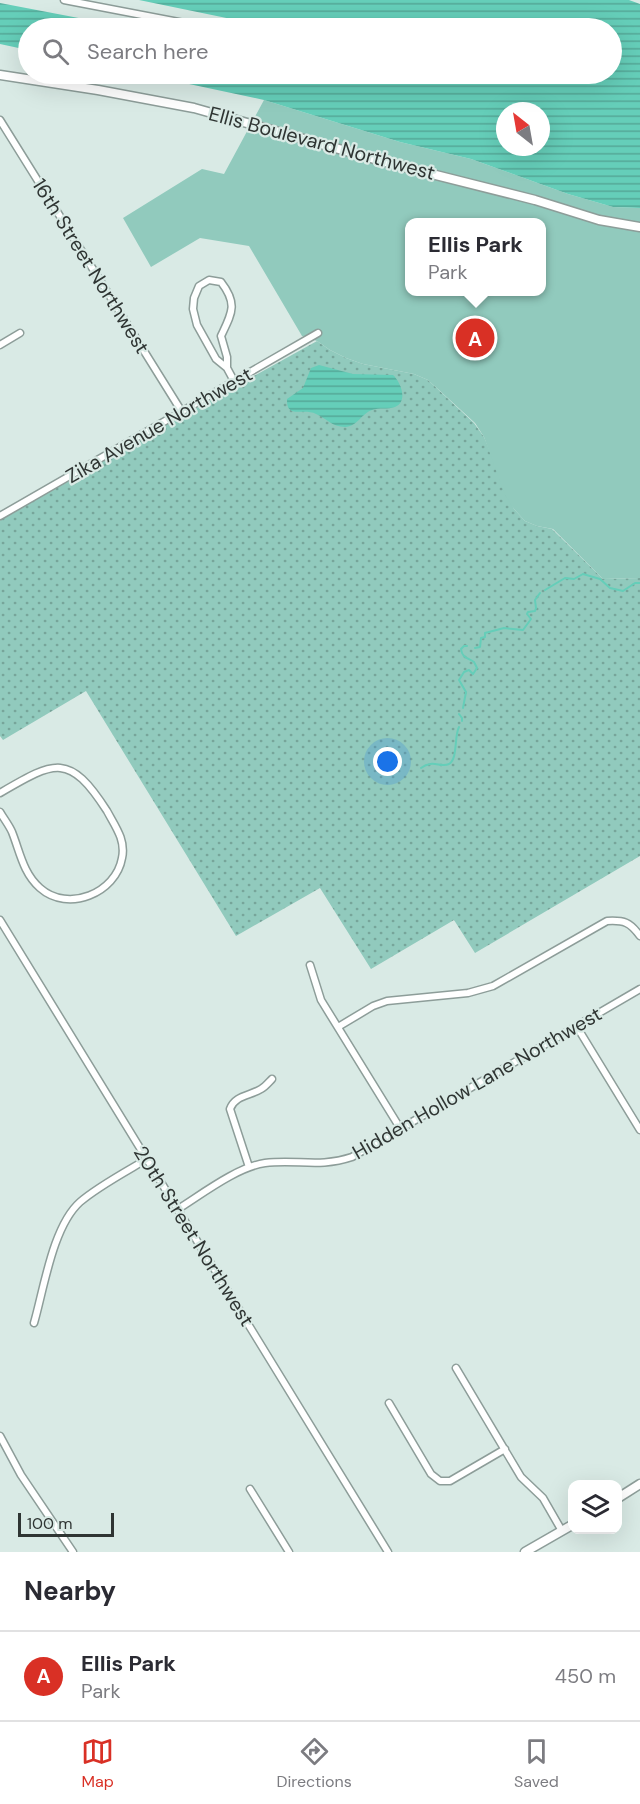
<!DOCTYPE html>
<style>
:root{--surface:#fff;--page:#f7f7f7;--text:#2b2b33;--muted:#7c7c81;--line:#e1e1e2;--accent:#d93025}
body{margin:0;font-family:"DM Sans",sans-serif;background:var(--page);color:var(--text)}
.controls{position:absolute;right:18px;bottom:18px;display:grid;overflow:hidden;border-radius:12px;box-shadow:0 6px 24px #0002}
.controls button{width:54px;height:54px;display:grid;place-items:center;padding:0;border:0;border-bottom:2px solid var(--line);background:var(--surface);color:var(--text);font:30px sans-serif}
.compass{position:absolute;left:496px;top:102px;width:54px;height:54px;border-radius:50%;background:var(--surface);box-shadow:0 6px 24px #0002;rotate:329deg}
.scale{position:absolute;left:18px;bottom:15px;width:96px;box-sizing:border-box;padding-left:6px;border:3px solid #2f3533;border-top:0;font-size:16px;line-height:21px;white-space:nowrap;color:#2f3533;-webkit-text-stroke:4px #d9eae5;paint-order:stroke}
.you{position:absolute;left:388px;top:762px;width:21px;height:21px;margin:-15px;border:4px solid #fff;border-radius:50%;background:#1a73e8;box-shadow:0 0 0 9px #1a73e833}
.badge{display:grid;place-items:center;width:39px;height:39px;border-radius:50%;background:var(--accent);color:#fff;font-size:20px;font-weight:700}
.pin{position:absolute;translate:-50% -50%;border:3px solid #fff;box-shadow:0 2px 6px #0006}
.popup{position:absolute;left:405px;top:218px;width:141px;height:78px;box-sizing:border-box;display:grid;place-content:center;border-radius:12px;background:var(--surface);filter:drop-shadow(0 2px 4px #0005);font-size:20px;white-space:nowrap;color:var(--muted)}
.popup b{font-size:22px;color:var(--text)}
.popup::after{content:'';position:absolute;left:50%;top:100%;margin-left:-12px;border:12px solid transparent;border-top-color:var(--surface)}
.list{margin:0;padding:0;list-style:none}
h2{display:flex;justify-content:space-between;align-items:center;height:78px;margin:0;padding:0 24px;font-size:26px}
h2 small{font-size:20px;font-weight:400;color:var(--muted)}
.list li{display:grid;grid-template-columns:39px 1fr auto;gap:18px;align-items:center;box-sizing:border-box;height:90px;padding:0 24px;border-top:2px solid var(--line)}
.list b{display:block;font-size:22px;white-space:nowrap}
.list p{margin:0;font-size:20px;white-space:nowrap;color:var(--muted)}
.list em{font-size:20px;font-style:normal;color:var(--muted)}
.icon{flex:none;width:33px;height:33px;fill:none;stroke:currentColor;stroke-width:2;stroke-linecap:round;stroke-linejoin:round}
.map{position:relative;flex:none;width:640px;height:1552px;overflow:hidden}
.search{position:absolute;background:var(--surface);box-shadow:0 6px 24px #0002;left:18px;right:18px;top:18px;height:66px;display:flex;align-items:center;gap:15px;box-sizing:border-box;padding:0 21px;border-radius:33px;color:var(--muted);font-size:22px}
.sheet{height:168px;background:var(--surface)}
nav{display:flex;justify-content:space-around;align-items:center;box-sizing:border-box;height:84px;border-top:2px solid var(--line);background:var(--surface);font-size:16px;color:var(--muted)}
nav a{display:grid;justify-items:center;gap:3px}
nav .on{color:var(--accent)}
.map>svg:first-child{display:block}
.grass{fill:url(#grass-dots)}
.park{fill:#91cabd;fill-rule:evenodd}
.water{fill:url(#water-rules);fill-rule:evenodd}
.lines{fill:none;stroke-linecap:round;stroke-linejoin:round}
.stream{stroke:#65ceb9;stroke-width:2}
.street-casing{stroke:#8d9d99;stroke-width:9}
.secondary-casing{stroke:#8d9d99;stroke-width:11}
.street{stroke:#fff;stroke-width:6}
.secondary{stroke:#fff;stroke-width:8}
.labels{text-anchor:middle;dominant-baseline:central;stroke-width:4.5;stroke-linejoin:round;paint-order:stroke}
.street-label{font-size:20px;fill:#2f3533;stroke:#d9eae5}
</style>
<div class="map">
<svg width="640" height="1552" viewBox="0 0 640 1552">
<defs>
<pattern id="grass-dots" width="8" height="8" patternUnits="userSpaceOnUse" patternTransform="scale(1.5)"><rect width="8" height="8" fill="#91cabd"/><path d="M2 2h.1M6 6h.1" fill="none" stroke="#77a59a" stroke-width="1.8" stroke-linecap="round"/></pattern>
<pattern id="water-rules" width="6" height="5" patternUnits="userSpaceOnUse" patternTransform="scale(1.5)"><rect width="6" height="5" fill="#65ceb9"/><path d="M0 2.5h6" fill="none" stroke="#54a897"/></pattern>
</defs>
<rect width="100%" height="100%" fill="#d9eae5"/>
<path class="grass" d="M317,341L330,350L346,358L363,364L414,374L428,380L474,423L484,437L514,509L525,521L537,526L552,529L603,579L640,578V856L475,953L454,920L371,969L320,888L236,936L86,691L3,740L0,736V517Z"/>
<path class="park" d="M264,100L400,142L471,159L568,194L613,207L640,208V578L603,579L553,529L537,526L525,521L514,509L505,495L484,437L475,423L428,380L414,374L363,364L346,358L330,350L317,341L302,336L249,246L200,238L151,267L123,218L202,169L224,174ZM409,222H541V292H409Z"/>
<path class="water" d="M139,0H629L640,4V208L613,207L568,194L471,159L400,142L264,100L142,74H612V28H313L279,23L241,21ZM505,111H541V147H505Z
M0,3L131,28H28V50L0,44Z
M319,365L353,374L393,375C400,381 409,401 395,407C388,410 379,407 372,410C361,414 358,426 345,427C332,427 326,418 316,414C309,410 299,413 292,411C287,409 287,403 287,399L303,388L311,368Z"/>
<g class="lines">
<path class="stream" d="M545,590L565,578L574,579L583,574L600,579L610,588L623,591L635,583H640
M475,648L480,647L481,638L485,637V633L504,628L523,630L531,619L527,614L528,612L535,611L536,608L535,600L540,593
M463,708L466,692L459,680L464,672L469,670L473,674L477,668L474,662C468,658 462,658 461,649L464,646H467
M459,714L462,718V721
M421,768C433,759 440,768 449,764C458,759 454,736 459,727"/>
<g class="street-casing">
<path id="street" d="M64,0L210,28
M0,120L182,412
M0,345L20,333
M227,368V357L221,336C232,313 238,304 221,282L209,280L199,286L194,298L193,309L197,325L216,359L227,368L234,381
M0,516L318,333
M0,793C55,761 69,752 107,811C115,826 126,840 122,858C116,893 68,913 40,888C23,873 20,852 12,832C9,825 4,819 0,812
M0,920L388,1552
M310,965L321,1000L400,1128
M338,1027L373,1006L387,1001L468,993L493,986L607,921C624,920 630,922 640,936
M577,1027L640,1130
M249,1167L230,1109C235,1095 250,1096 261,1089C265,1087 269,1082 272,1079
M178,1209C202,1194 237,1167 265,1163C297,1159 319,1168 352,1157L640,989
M34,1323C44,1288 53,1226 80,1202C97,1187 127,1171 147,1159
M456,1368L521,1477L543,1498L562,1531
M389,1403L431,1474L440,1481H450L505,1449
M0,1436L21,1475L73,1552
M250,1489L289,1552"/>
</g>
<g class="secondary-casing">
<path id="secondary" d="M0,75L98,90L194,108L392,164L535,200L599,220L640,227
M618,1498L640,1484
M525,1552L572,1525"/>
</g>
<use href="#street" class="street"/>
<use href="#secondary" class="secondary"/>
</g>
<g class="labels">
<g class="street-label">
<text transform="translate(322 143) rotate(15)">Ellis Boulevard Northwest</text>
<text transform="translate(91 266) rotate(58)">16th Street Northwest</text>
<text transform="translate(159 425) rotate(-30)">Zika Avenue Northwest</text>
<text transform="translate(477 1083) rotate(-30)">Hidden Hollow Lane Northwest</text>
<text transform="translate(194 1236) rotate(58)">20th Street Northwest</text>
</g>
</g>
</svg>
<div class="controls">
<button><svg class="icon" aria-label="layers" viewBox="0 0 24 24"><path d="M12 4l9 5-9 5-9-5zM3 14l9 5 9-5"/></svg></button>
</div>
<svg class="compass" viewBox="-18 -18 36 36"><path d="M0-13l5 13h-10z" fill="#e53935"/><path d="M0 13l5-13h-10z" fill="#7c7c81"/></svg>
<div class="scale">100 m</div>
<div class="you"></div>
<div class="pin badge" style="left:475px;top:338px">A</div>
<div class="popup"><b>Ellis Park</b>Park</div>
<div class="search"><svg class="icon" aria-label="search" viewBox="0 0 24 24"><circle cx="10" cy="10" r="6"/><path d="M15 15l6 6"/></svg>Search here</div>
</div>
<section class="sheet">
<h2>Nearby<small></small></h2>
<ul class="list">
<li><span class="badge">A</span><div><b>Ellis Park</b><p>Park</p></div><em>450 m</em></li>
</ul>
</section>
<nav>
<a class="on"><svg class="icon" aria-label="map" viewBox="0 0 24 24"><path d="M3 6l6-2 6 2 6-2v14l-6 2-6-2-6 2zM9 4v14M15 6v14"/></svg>Map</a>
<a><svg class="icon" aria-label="directions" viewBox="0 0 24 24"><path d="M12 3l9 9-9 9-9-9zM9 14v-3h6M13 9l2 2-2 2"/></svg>Directions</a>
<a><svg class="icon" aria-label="saved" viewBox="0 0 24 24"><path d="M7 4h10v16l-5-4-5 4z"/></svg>Saved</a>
</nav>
